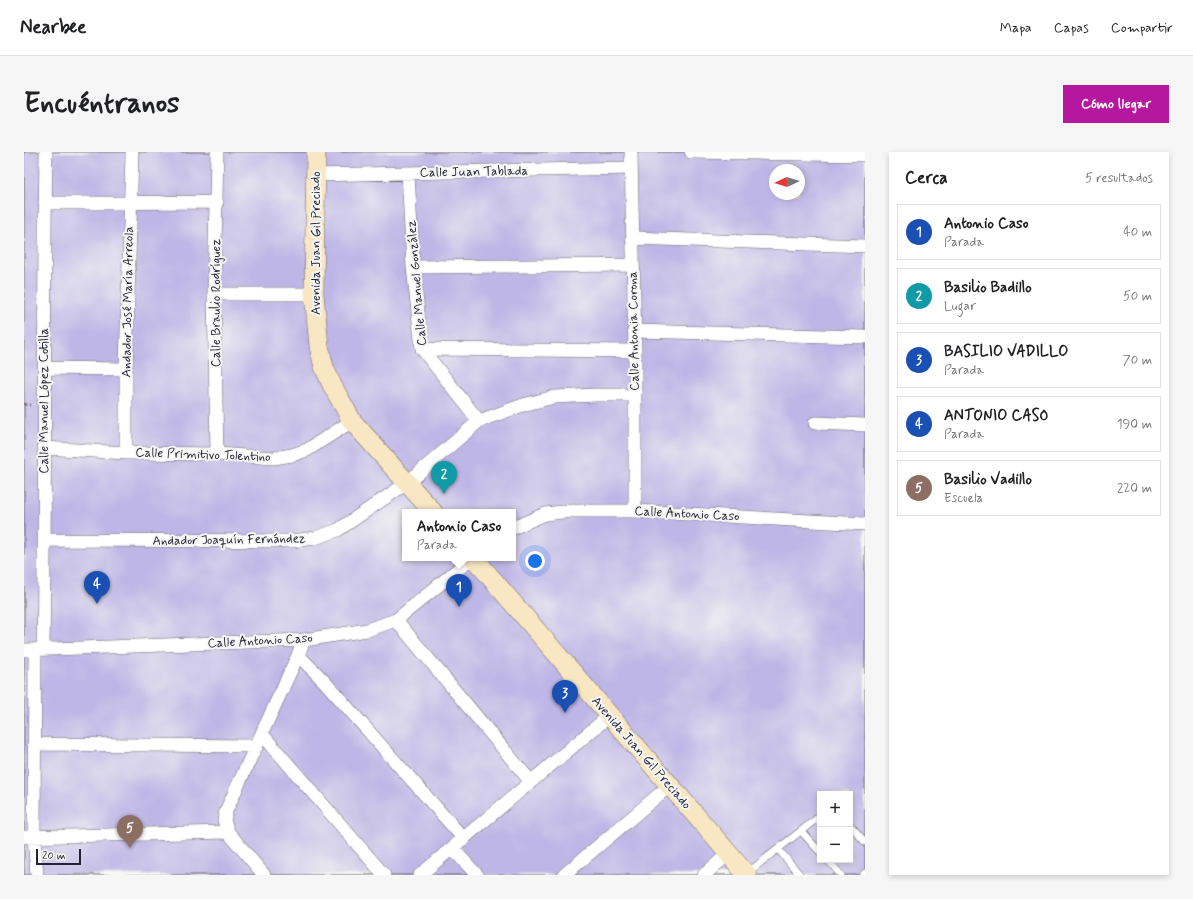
<!DOCTYPE html>
<html lang="es">
<meta charset="utf-8">
<style>
:root{--surface:#fff;--page:#f6f6f6;--text:#202124;--muted:#757577;--line:#e0e0e0;--accent:#b5179e}
body{margin:0;font-family:Mynerve,sans-serif;background:var(--page);color:var(--text)}
.controls{position:absolute;right:12px;bottom:12px;display:grid;overflow:hidden;border-radius:0px;box-shadow:0 2px 6px #0003}
.controls button{width:36px;height:36px;display:grid;place-items:center;padding:0;border:0;border-bottom:1px solid var(--line);background:var(--surface);color:var(--text);font:20px sans-serif}
.compass{position:absolute;left:745px;top:12px;width:36px;height:36px;border-radius:50%;background:var(--surface);box-shadow:0 2px 6px #0003;rotate:266deg}
.scale{position:absolute;left:12px;bottom:10px;width:45px;box-sizing:border-box;padding-left:4px;border:2px solid #22223b;border-top:0;font-size:11px;line-height:14px;white-space:nowrap;color:#22223b;-webkit-text-stroke:3px #f6f6f2;paint-order:stroke}
.you{position:absolute;left:511px;top:409px;width:14px;height:14px;margin:-10px;border:3px solid #fff;border-radius:50%;background:#1a73e8;box-shadow:0 0 0 6px #1a73e833}
.badge{display:grid;place-items:center;width:26px;height:26px;border-radius:50%;background:var(--accent);color:#fff;font-size:13px;font-weight:700}
.pin{position:absolute;translate:-50% -33px;filter:drop-shadow(0 1px 2px #0008)}
.pin::after{content:'';position:absolute;top:21px;width:14px;height:12px;background:inherit;clip-path:polygon(0 0,100% 0,50% 100%)}
.popup{position:absolute;left:378px;top:357px;width:114px;height:52px;box-sizing:border-box;display:grid;place-content:center;border-radius:0px;background:var(--surface);filter:drop-shadow(0 1px 3px #0005);font-size:13px;white-space:nowrap;color:var(--muted)}
.popup b{font-size:15px;color:var(--text)}
.popup::after{content:'';position:absolute;left:50%;top:100%;margin-left:-8px;border:8px solid transparent;border-top-color:var(--surface)}
.list{margin:0;padding:0;list-style:none}
h2{display:flex;justify-content:space-between;align-items:center;height:52px;margin:0;padding:0 16px;font-size:17px}
h2 small{font-size:13px;font-weight:400;color:var(--muted)}
.list li{display:grid;grid-template-columns:26px 1fr auto;gap:12px;align-items:center;box-sizing:border-box;height:56px;margin:0 8px 8px;padding:0 8px;border:1px solid var(--line);border-radius:0px}
.list b{display:block;font-size:15px;white-space:nowrap}
.list p{margin:0;font-size:13px;white-space:nowrap;color:var(--muted)}
.list em{font-size:13px;font-style:normal;color:var(--muted)}
.map{position:relative;flex:none;width:841px;height:723px;overflow:hidden;border-radius:0px}
header{display:flex;align-items:center;gap:24px;box-sizing:border-box;height:56px;padding:0 20px;background:var(--surface);border-bottom:1px solid var(--line)}
header strong{font-size:19px}
nav{display:flex;gap:22px;margin-inline-start:auto;font-size:14px}
.intro{display:flex;align-items:center;justify-content:space-between;box-sizing:border-box;height:96px;padding:0 24px}
h1{margin:0;font-size:28px}
.button{padding:10px 18px;border-radius:0px;background:var(--accent);color:#fff;font-size:14px;font-weight:700}
main{display:flex;gap:24px;padding:0 24px}
aside{flex:1;background:var(--surface);border-radius:0px;box-shadow:0 2px 6px #0003}
.map>svg:first-child{display:block}
.building{fill:#beb6e6;fill-rule:evenodd}
.lines{fill:none;stroke-linecap:round;stroke-linejoin:round}
.lane-casing{stroke:#6c636a;stroke-width:8}
.street-casing{stroke:#6c636a;stroke-width:14}
.secondary-casing{stroke:#6c636a;stroke-width:20}
.path{stroke:#6c636a;stroke-width:2.5;stroke-dasharray:3 3;stroke-linecap:butt}
.lane{stroke:#fff;stroke-width:7}
.street{stroke:#fff;stroke-width:13}
.secondary{stroke:#f9e7c3;stroke-width:19}
.labels{text-anchor:middle;dominant-baseline:central;stroke-width:4;stroke-linejoin:round;paint-order:stroke}
.street-label{font-size:13px;fill:#22223b;stroke:#f6f6f2}
</style>
<header>
<strong>Nearbee</strong>
<nav><a>Mapa</a><a>Capas</a><a>Compartir</a></nav>
</header>
<div class="intro"><h1>Encuéntranos</h1><a class="button">Cómo llegar</a></div>
<main>
<div class="map">
<svg width="841" height="723" viewBox="0 0 841 723">
<rect width="100%" height="100%" fill="#f6f6f2"/>
<filter id="ink" filterUnits="userSpaceOnUse"><feTurbulence type="fractalNoise" baseFrequency=".025" numOctaves="2"/><feDisplacementMap in="SourceGraphic" scale="8" xChannelSelector="R" yChannelSelector="G"/><feConvolveMatrix kernelMatrix="1 2 1 2 8 2 1 2 1" color-interpolation-filters="sRGB"/></filter>
<filter id="wash" filterUnits="userSpaceOnUse"><feTurbulence type="fractalNoise" baseFrequency=".012" numOctaves="4" result="noise"/><feDisplacementMap in="SourceGraphic" scale="16" xChannelSelector="R" yChannelSelector="G"/><feGaussianBlur stdDeviation="0.9" result="paint"/><feColorMatrix in="noise" values="0 0 0 0 0 0 0 0 0 0 0 0 0 0 0 0 0 1.4 0 .05"/><feComposite in="paint" operator="in"/></filter>
<g filter="url(#wash)">
<rect width="100%" height="100%" fill="#f4dcc0"/>
<g id="blocks">
<path class="building" d="M0,0H841V723H0ZM751,18H775V42H751ZM381,360H489V406H381ZM796,642H826V708H796Z"/>
</g>
</g>
<g filter="url(#ink)">
<use href="#blocks" fill-opacity="0" stroke="#6c636a" stroke-width="1"/>
<g class="lines">
<g class="lane-casing">
<path id="lane" d="M826,673L841,690
M777,679L796,700
M754,697L776,723
M804,708L817,723
M722,722L796,664
M839,723L841,721"/>
</g>
<g class="street-casing">
<path id="street" d="M193,0L190,142L193,302
M607,0L611,199V359
M667,0L841,3
M384,21L389,115L398,197L455,269
M292,23L607,16
M21,51L193,50
M608,86L841,94
M389,115L609,113
M190,142H290
M610,179L841,185
M398,197L611,199
M20,216L102,217
M791,271L841,273
M20,296L102,301L193,302L250,306L268,303L283,298L328,269
M102,301V217L108,0
M489,376L521,362L547,359H611L841,372
M21,388L268,389L291,386L314,378L383,331L455,269L499,253L530,245L572,243H611
M372,468L507,630
M19,497C22,332 19,166 22,0
M0,498L280,488L343,478L372,468L448,406
M11,498L10,685L13,723
M274,503L300,529L440,687
M238,582L360,723
M10,592L233,594
M0,685L204,680
M428,696L453,723
M240,723L204,680L200,668L202,659L274,503L280,488
M396,723L585,564
M540,723L645,634
M680,723L704,702"/>
</g>
<g class="secondary-casing">
<path id="secondary" d="M292,0L290,142L295,194L300,215L308,233L328,269L409,360
M450,406L723,723"/>
</g>
<path class="path" d="M0,252L7,253"/>
<use href="#lane" class="lane"/>
<use href="#street" class="street"/>
<use href="#secondary" class="secondary"/>
</g>
</g>
<g class="labels">
<g class="street-label">
<text transform="translate(450 20) rotate(-1)">Calle Juan Tablada</text>
<text transform="translate(292 91) rotate(-90)">Avenida Juan Gil Preciado</text>
<text transform="translate(393 131) rotate(-95)">Calle Manuel González</text>
<text transform="translate(104 150) rotate(-89)">Andador José María Arreola</text>
<text transform="translate(192 151) rotate(-90)">Calle Braulio Rodríguez</text>
<text transform="translate(610 179) rotate(-91)">Calle Antonia Corona</text>
<text transform="translate(20 249) rotate(-90)">Calle Manuel López Cotilla</text>
<text transform="translate(179 303) rotate(2)">Calle Primitivo Tolentino</text>
<text transform="translate(663 362) rotate(3)">Calle Antonio Caso</text>
<text transform="translate(205 388) rotate(-1)">Andador Joaquín Fernández</text>
<text transform="translate(236 489) rotate(-3)">Calle Antonio Caso</text>
<text transform="translate(617 601) rotate(49)">Avenida Juan Gil Preciado</text>
</g>
</g>
</svg>
<div class="controls">
<button>+</button>
<button>−</button>
</div>
<svg class="compass" viewBox="-18 -18 36 36"><path d="M0-13l5 13h-10z" fill="#e53935"/><path d="M0 13l5-13h-10z" fill="#757577"/></svg>
<div class="scale">20 m</div>
<div class="you"></div>
<div class="pin badge" style="left:435px;top:455px;background:#1a4fb4">1</div>
<div class="popup"><b>Antonio Caso</b>Parada</div>
<div class="pin badge" style="left:420px;top:342px;background:#0f9aa8">2</div>
<div class="pin badge" style="left:541px;top:561px;background:#1a4fb4">3</div>
<div class="pin badge" style="left:73px;top:452px;background:#1a4fb4">4</div>
<div class="pin badge" style="left:106px;top:696px;background:#8d6e63">5</div>
</div>
<aside>
<h2>Cerca<small>5 resultados</small></h2>
<ul class="list">
<li><span class="badge" style="background:#1a4fb4">1</span><div><b>Antonio Caso</b><p>Parada</p></div><em>40 m</em></li>
<li><span class="badge" style="background:#0f9aa8">2</span><div><b>Basilio Badillo</b><p>Lugar</p></div><em>50 m</em></li>
<li><span class="badge" style="background:#1a4fb4">3</span><div><b>BASILIO VADILLO</b><p>Parada</p></div><em>70 m</em></li>
<li><span class="badge" style="background:#1a4fb4">4</span><div><b>ANTONIO CASO</b><p>Parada</p></div><em>190 m</em></li>
<li><span class="badge" style="background:#8d6e63">5</span><div><b>Basilio Vadillo</b><p>Escuela</p></div><em>220 m</em></li>
</ul>
</aside>
</main>
